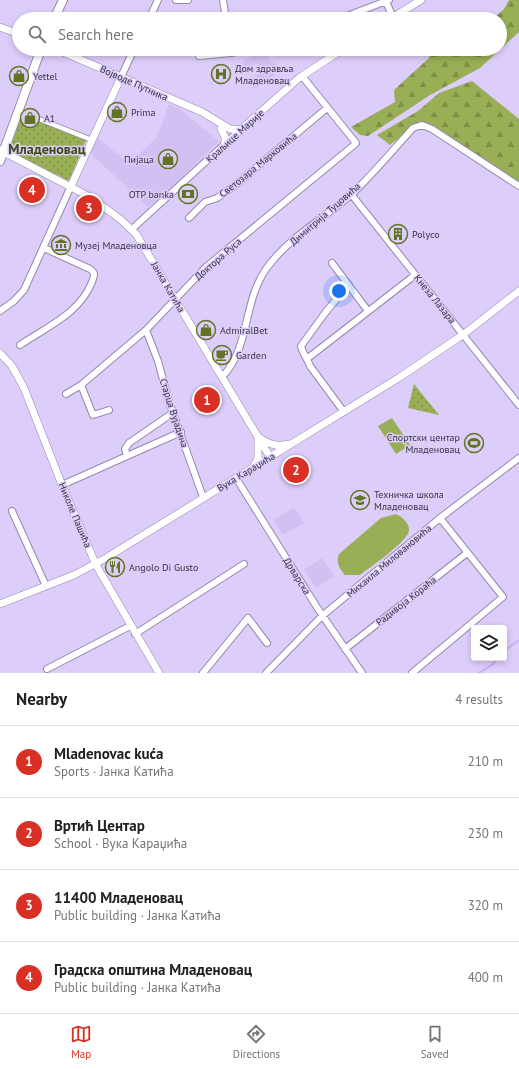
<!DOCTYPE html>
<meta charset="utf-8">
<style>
:root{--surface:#fff;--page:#f2f2f2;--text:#202124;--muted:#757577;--line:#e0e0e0;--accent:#d93025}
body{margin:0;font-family:"PT Sans",sans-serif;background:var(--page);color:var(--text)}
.controls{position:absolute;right:12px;bottom:12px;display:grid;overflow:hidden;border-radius:4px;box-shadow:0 2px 6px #0003}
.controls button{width:36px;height:36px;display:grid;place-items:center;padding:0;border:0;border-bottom:1px solid var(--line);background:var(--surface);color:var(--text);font:20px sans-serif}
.you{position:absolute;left:339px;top:291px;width:14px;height:14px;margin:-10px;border:3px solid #fff;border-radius:50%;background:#1a73e8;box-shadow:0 0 0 6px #1a73e833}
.badge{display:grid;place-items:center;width:26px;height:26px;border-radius:50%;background:var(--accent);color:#fff;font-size:13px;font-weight:700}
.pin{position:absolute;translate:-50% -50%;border:2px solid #fff;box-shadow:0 1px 4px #0006}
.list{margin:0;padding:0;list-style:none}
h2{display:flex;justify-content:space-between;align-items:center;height:52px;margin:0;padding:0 16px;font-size:17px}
h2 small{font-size:13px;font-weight:400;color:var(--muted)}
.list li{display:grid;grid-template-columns:26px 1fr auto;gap:12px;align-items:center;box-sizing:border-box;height:72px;padding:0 16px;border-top:1px solid var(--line)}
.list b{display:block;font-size:15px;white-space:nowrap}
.list p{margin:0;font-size:13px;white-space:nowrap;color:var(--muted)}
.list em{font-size:13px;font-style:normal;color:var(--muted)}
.icon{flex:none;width:22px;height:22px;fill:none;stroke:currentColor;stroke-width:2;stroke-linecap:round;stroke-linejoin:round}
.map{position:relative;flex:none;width:519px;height:673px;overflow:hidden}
.search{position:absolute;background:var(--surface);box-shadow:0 2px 6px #0003;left:12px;right:12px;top:12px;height:44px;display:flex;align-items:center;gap:10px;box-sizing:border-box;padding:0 14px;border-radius:22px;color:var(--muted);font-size:15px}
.sheet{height:340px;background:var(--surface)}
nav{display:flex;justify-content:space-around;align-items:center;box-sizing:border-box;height:56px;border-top:1px solid var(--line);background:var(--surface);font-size:11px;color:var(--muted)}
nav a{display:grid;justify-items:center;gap:2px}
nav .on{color:var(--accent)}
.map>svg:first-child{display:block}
.built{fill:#d3c0f3}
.green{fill:url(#green-dots)}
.forest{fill:url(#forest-firs)}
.pitch{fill:#98af55}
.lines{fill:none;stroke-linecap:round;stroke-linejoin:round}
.stream{stroke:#c5a7f3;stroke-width:1.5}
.pedestrian-casing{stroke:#9687b0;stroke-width:6}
.minor-casing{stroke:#9687b0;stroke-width:8}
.tertiary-casing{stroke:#9687b0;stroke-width:8}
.secondary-casing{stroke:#9687b0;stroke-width:10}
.pedestrian{stroke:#fff;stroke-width:4.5}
.minor{stroke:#fff;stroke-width:6}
.tertiary{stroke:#fff;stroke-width:7}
.secondary{stroke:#fff;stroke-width:8}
.labels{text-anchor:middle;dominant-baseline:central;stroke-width:3;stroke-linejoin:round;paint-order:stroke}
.poi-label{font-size:10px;fill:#383243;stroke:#ddcdfa;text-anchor:start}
.street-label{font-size:10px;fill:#383243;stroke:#ddcdfa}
.district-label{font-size:14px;font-weight:bold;fill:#3b480f;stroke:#ddcdfa}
</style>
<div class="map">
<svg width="519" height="673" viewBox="0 0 519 673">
<defs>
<pattern id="green-dots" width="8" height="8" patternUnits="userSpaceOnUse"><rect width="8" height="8" fill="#98af55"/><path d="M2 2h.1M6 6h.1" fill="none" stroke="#7d8f48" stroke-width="1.8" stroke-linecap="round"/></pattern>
<pattern id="forest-firs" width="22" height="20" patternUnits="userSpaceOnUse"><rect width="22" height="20" fill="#98af55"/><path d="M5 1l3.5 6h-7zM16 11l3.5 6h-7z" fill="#7d8f48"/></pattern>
</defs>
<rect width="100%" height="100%" fill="#ddcdfa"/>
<path class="built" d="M262,49L272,64L275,62L279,67L272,72L275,75L255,89L249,80L262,71L257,63L246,71L241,63Z
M169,104L178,108L219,141L174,185L148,207L90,153L96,136L129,164L157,137Z
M294,507L304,523L283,535L274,520Z
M322,558L334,576L316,588L304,570Z"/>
<path class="green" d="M23,113L86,140L69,181L9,151Z
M414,384L439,415L408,408Z"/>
<path class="forest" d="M509,0H519V32L480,68L430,95L368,136L360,135L351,127L395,102L394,90L429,58L430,49H500V19H493L504,9Z
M472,81L519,119V182L420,121L390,145L377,135L418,111L439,93Z"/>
<path class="pitch" d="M392,418L410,445L396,454L378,426Z
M396,514C402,517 410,523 409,531C406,543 370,567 360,575H345C339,568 336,563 339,554L381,518Z"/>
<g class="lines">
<path class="stream" d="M504,651L519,640
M479,673L493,664L498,658"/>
<g class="pedestrian-casing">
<path id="pedestrian" d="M19,111L92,140"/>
</g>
<g class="minor-casing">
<path id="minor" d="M176,0H188
M223,0L226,19
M386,2L393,17
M149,19L158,0
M339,19L389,0
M199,56L231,53L251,49
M121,77L134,49
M351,194L519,405
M189,218L205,202L217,198L233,187L327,108
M132,229L237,133
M332,263L368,311
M0,311L14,301L24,290L71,186
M146,330L158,361L169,402L203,497
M20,345C47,327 80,313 92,282C94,276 96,273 90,269L44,248
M308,358L415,275
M222,377C250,348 243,302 266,269C288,238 323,219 351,195C373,174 393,150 413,128L422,125L432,129L519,186
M81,385L93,415L109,410
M66,394L81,385L146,330L206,267L354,145L356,143L302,76
M344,412L310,366C308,360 302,352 301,346L325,313L348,285
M127,456L125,449L129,443L174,412
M236,478L318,609L362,673
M62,485L181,432
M12,511L46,586
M135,634L244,564
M345,649L467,553
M47,669L130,626
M203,673L248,618L267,643
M266,673L322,616L440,518L519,458
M412,673L503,597L440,518"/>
</g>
<g class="tertiary-casing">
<path id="tertiary" d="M390,19L421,0
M0,27L19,34
M56,49L202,112L230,129L240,130
M221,129L225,137V144
M237,133L299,78L343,49
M0,150L90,197L120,219L136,234L270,457
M71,186L121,77
M0,353L12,366L24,388L62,485L96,565L159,673
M260,438C270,445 277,447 289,444
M254,466L258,458V439
M0,604L74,575L106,558L400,377L464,334L519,291"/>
</g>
<g class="secondary-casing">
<path id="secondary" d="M54,19L63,0
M0,161L41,49"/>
</g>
<use href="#pedestrian" class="pedestrian"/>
<use href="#minor" class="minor"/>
<use href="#tertiary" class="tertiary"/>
<use href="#secondary" class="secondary"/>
</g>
<defs>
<g id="hospital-ring" transform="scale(1)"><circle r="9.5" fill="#ddcdfa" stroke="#617423" stroke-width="1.5"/><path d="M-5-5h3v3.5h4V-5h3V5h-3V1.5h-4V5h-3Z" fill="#617423"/></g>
<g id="shop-ring" transform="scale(1)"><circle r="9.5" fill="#ddcdfa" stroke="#617423" stroke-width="1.5"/><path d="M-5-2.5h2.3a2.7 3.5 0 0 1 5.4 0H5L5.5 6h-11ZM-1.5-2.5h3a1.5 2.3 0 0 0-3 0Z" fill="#617423"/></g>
<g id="bank-ring" transform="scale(1)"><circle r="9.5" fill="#ddcdfa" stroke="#617423" stroke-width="1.5"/><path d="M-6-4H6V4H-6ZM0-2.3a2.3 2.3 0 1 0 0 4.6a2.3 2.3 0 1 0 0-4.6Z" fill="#617423"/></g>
<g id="building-ring" transform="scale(1)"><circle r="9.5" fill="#ddcdfa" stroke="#617423" stroke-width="1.5"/><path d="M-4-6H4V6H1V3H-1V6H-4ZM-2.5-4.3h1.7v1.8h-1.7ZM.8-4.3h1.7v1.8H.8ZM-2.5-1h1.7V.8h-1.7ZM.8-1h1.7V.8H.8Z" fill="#617423"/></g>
<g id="museum-ring" transform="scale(1)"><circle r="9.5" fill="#ddcdfa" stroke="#617423" stroke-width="1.5"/><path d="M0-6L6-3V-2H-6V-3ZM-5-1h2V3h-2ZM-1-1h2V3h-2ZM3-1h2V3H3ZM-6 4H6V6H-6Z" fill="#617423"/></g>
<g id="cafe-ring" transform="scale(1)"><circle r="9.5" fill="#ddcdfa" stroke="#617423" stroke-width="1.5"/><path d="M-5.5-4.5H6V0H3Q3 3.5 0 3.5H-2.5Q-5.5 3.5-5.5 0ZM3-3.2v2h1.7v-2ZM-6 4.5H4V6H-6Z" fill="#617423"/></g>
<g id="stadium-ring" transform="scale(1)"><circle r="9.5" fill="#ddcdfa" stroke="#617423" stroke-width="1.5"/><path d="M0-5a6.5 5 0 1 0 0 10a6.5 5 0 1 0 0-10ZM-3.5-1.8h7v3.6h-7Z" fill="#617423"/></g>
<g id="school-ring" transform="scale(1)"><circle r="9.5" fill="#ddcdfa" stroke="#617423" stroke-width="1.5"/><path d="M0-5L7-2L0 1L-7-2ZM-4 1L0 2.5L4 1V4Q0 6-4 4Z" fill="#617423"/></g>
<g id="restaurant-ring" transform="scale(1)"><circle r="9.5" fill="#ddcdfa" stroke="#617423" stroke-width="1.5"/><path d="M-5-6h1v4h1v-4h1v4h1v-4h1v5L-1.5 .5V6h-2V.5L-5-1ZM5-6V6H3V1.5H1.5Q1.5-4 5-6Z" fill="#617423"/></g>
</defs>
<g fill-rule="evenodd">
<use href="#hospital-ring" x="221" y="74"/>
<use href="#shop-ring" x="19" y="76"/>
<use href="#shop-ring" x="117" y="112"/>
<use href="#shop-ring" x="30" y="118"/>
<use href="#shop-ring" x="168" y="159"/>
<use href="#bank-ring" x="188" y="194"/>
<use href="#building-ring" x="398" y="234"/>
<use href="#museum-ring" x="61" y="245"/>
<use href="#shop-ring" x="206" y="330"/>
<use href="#cafe-ring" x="222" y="355"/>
<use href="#stadium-ring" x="474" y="443"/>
<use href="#school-ring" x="360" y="500"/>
<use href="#restaurant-ring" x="115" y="567"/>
</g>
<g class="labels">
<g class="poi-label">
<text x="235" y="68">Дом здравља<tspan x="235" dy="12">Младеновац</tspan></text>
<text x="33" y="76">Yettel</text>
<text x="131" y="112">Prima</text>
<text x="44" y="118">A1</text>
<text x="154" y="159" text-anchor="end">Пијаца</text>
<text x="174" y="194" text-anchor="end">OTP banka</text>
<text x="412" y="234">Polyco</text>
<text x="75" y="245">Музеј Младеновца</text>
<text x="220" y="330">AdmiralBet</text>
<text x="236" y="355">Garden</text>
<text x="460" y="437" text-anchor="end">Спортски центар<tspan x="460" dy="12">Младеновац</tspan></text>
<text x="374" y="494">Техничка школа<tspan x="374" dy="12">Младеновац</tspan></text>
<text x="129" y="567">Angolo Di Gusto</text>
</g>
<g class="street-label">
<text transform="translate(134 83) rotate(24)">Војводе Путника</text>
<text transform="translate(235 136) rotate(-42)">Краљице Марије</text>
<text transform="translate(258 165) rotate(-39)">Светозара Марковића</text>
<text transform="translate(325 214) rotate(-41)">Димитрија Туцовића</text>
<text transform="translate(218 259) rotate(-41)">Доктора Руса</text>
<text transform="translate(168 287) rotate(60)">Јанка Катића</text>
<text transform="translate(435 299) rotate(51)">Кнеза Лазара</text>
<text transform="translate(174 413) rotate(72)">Старца Вујадина</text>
<text transform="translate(246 472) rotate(-31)">Вука Караџића</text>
<text transform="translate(75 515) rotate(67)">Николе Пашића</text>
<text transform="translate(389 561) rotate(-40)">Михаила Миловановића</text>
<text transform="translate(297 576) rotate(58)">Дрварска</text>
<text transform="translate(406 601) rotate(-38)">Радивоја Кораћа</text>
</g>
<g class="district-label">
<text x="47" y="149">Младеновац</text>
</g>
</g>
</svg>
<div class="controls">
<button><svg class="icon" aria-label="layers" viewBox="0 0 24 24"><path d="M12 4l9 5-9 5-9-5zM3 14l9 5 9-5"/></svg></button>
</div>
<div class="you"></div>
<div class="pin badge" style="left:207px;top:400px">1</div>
<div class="pin badge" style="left:296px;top:470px">2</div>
<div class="pin badge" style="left:89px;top:208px">3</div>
<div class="pin badge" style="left:32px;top:190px">4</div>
<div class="search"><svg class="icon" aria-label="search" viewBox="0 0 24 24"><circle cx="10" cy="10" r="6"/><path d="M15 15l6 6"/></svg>Search here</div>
</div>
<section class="sheet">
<h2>Nearby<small>4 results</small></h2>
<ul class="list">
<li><span class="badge">1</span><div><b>Mladenovac kuća</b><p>Sports · Јанка Катића</p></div><em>210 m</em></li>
<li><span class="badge">2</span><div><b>Вртић Центар</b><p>School · Вука Караџића</p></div><em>230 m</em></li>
<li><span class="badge">3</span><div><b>11400 Младеновац</b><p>Public building · Јанка Катића</p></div><em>320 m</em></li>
<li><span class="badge">4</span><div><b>Градска општина Младеновац</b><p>Public building · Јанка Катића</p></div><em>400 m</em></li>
</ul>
</section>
<nav>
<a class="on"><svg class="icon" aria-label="map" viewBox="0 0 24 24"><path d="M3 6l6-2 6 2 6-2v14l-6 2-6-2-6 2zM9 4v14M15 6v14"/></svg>Map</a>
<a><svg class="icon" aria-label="directions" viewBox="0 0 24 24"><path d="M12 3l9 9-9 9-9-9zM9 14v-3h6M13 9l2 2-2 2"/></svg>Directions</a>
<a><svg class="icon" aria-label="saved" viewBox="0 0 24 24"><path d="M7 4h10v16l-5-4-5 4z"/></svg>Saved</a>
</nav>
